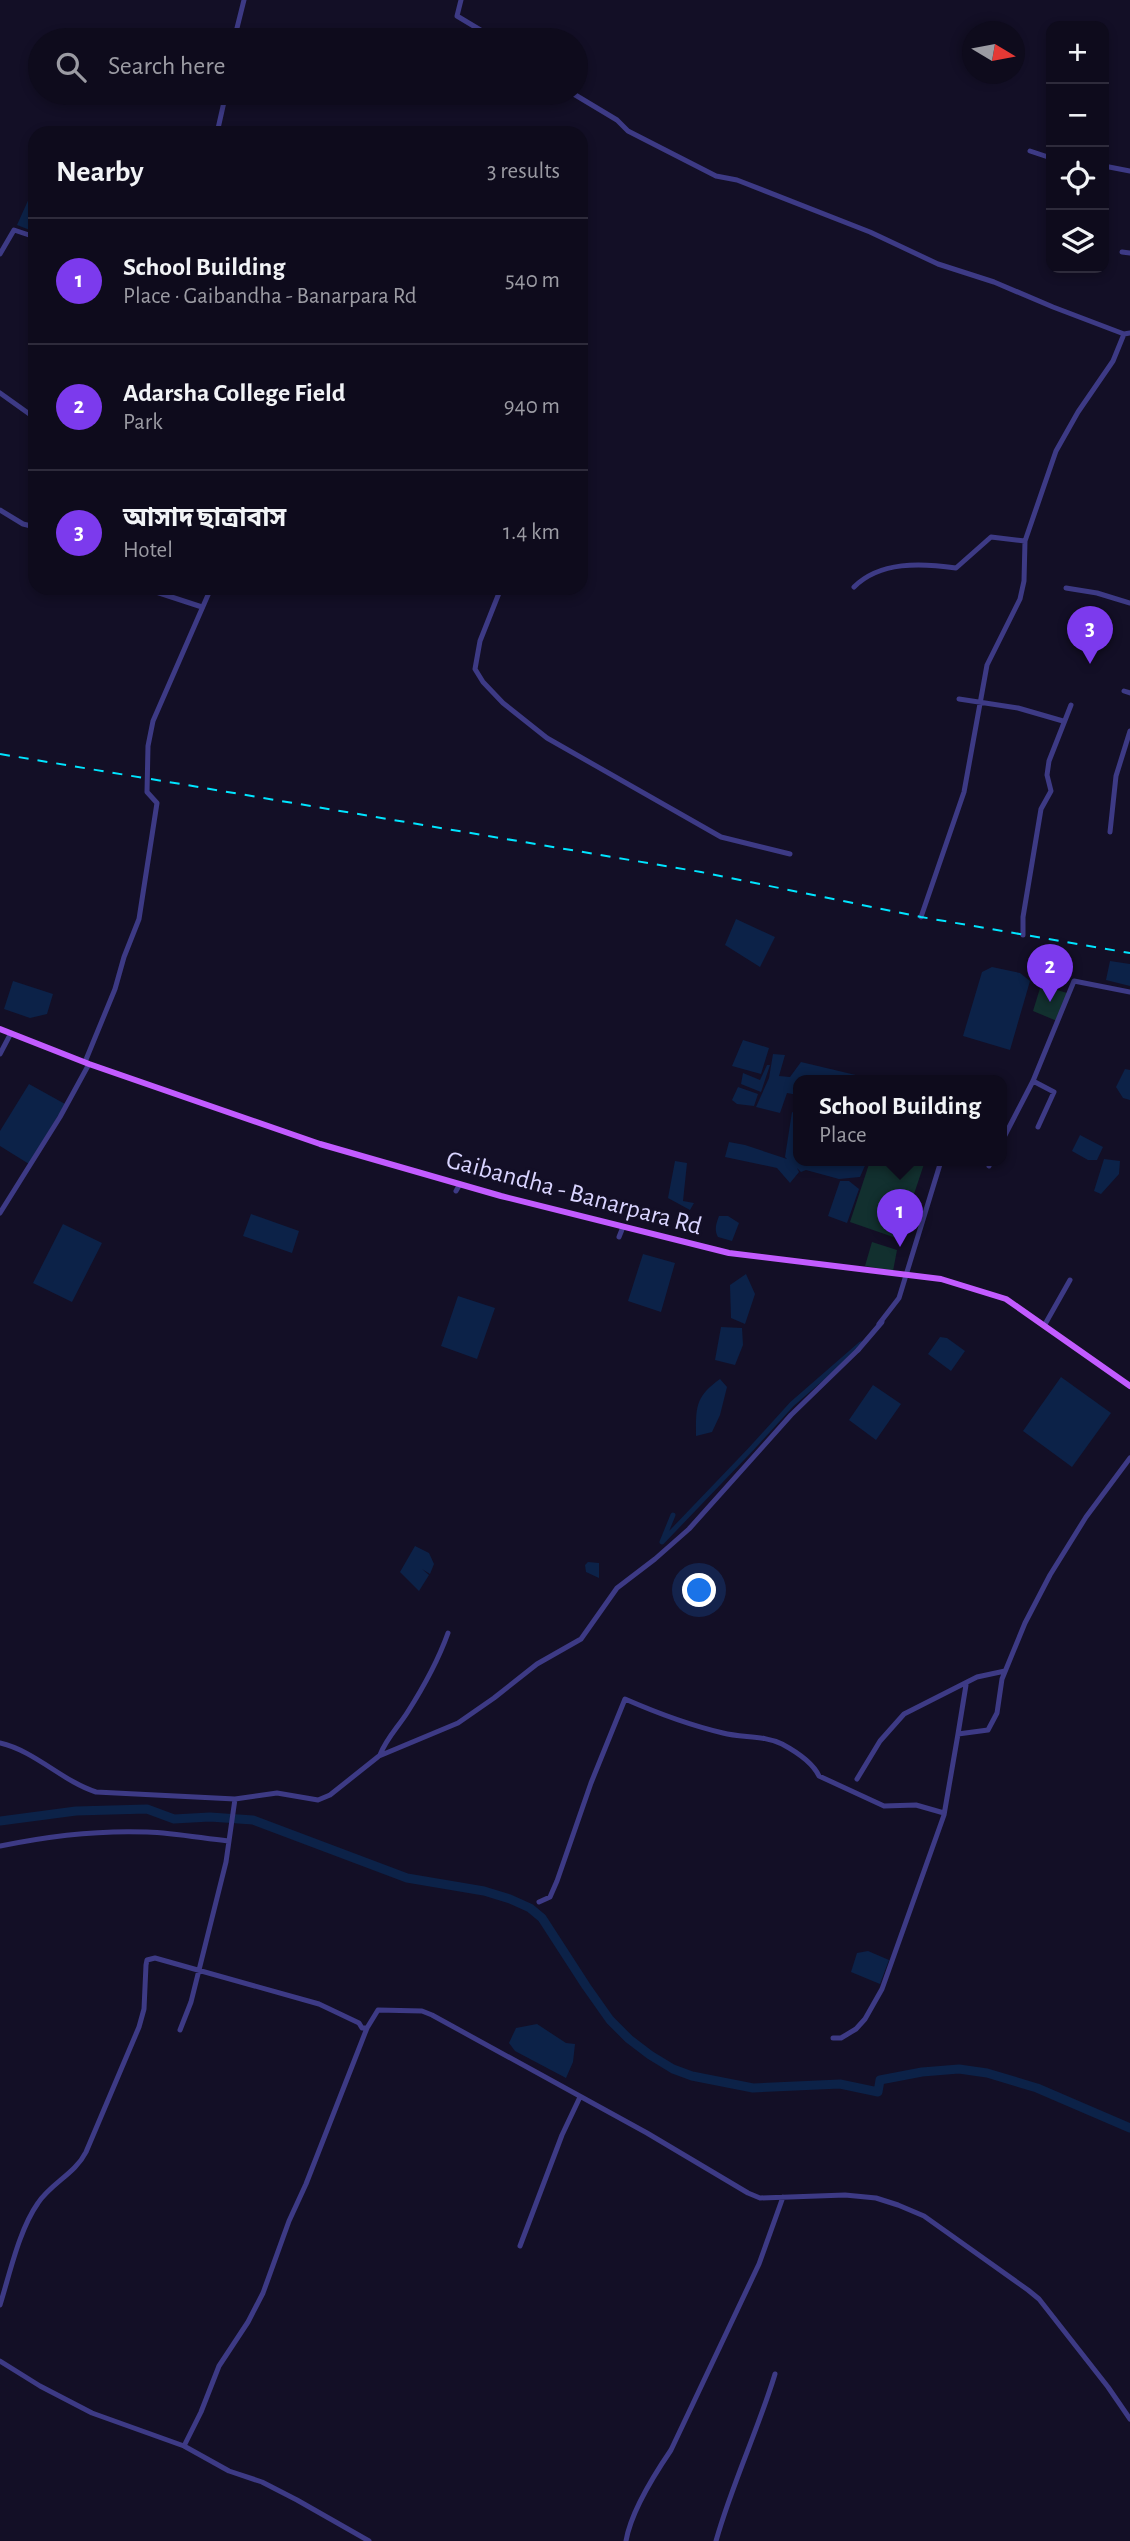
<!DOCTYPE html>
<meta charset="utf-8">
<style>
:root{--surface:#0e0b1c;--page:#171425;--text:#f1f3f6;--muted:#9b9ba3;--line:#2e2b3b;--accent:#7c3aed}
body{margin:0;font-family:"Alegreya Sans","Noto Sans Bengali",sans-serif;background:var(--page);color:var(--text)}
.controls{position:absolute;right:21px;top:21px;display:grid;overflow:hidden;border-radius:14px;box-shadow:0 4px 10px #0003}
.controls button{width:63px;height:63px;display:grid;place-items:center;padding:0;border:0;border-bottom:2px solid var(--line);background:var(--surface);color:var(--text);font:35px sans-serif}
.compass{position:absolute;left:962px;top:21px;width:63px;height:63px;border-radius:50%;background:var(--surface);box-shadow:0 4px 10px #0003;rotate:100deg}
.you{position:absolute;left:700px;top:1591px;width:24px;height:24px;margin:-18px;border:5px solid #fff;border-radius:50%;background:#1a73e8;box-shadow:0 0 0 10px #1a73e833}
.badge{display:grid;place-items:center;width:46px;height:46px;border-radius:50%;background:var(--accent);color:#fff;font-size:23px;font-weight:700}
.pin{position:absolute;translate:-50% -58px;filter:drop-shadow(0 2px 4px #0008)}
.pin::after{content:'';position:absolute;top:37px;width:24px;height:21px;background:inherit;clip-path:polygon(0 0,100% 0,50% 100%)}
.popup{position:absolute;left:793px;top:1075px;width:214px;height:91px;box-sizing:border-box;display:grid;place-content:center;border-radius:14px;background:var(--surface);filter:drop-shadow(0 2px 5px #0005);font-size:23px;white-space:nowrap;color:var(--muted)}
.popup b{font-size:26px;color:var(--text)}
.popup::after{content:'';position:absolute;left:50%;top:100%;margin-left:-14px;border:14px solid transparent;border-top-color:var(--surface)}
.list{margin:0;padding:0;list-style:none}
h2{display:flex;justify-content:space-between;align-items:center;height:91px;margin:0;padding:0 28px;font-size:30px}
h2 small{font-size:23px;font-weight:400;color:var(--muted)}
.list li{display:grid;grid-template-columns:46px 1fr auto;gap:21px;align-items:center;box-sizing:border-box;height:126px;padding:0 28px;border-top:2px solid var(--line)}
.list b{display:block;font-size:26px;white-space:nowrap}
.list p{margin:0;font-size:23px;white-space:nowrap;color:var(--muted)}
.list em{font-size:23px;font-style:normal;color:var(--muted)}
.icon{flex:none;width:38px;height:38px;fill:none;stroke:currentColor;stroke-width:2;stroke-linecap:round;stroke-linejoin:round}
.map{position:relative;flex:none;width:1130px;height:2541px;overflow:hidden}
.search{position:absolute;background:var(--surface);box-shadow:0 4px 10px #0003;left:28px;top:28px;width:560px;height:77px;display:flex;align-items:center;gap:18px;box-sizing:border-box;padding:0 24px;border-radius:38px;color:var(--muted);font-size:26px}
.panel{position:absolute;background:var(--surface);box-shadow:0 4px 10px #0003;left:28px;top:126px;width:560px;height:469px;border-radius:21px}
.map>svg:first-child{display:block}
.green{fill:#12302f}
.water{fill:#0c2248}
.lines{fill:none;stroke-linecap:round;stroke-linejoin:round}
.canal{stroke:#0c2248;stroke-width:5}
.river{stroke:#0c2248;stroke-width:9}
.minor{stroke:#3d3a85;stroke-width:5}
.major{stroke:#c25bff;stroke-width:6}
.rail{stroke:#00e5ff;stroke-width:2;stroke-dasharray:10 9;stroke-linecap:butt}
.minor-bridge{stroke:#3d3a85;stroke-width:5}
.labels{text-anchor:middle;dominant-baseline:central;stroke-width:6;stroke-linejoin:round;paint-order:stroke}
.street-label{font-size:26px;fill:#d9d4ff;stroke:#130f26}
</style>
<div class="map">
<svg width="1130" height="2541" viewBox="0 0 1130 2541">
<rect width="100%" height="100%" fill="#130f26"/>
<path class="green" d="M1041,985L1067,993L1057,1021L1033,1011Z
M870,1161H925L899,1239L850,1222Z
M872,1242L897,1250L893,1271L865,1266Z"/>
<path class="water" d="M35,185V232L17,225Z
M736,919L775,937L760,967L725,945Z
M1110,961L1130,964V986L1106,980Z
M992,967L1020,973L1030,981L1010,1050L963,1036L982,972Z
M13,981L53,994L47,1014L30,1018L4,1009Z
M743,1040L769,1048L761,1074L732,1066Z
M773,1054L785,1055L779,1076L790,1077L801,1062L864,1077L862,1081H799L798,1095L787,1093L780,1113L756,1107L769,1078Z
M767,1065H770L761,1092L741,1084L743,1073L760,1080Z
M1125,1069L1130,1070V1100L1123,1098L1116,1087Z
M29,1084L65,1104L29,1164L0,1146V1131Z
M738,1087L758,1094L754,1106L737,1104L732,1100Z
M792,1112L798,1115L799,1161H867L860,1177L839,1179L806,1170L801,1172L797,1168L799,1172L790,1183L777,1168L725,1157L729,1142L745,1145L787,1159L785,1157Z
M1080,1135L1103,1147L1097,1160H1088L1072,1151Z
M1104,1159L1120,1161L1119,1174L1101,1194L1094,1191Z
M675,1161L687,1163L683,1201L694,1203L690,1210L668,1198Z
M840,1181H849L859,1189L847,1223L828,1216Z
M251,1214L299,1231L292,1253L243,1236Z
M719,1216H728L739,1223L732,1241L718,1237C714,1230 716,1224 719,1216Z
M63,1224L102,1243L72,1302L33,1283Z
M643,1254L675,1263L661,1312L628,1301Z
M746,1274L755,1294L745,1324L731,1318L730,1285Z
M458,1296L495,1308L477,1359L441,1346Z
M721,1327L742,1328L743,1345L735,1365L715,1360Z
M940,1337L947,1338L965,1351L951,1371L928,1354Z
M1061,1377L1111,1413L1072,1467L1023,1431Z
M720,1379L727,1387L720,1415L712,1432L696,1436C696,1407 695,1397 720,1379Z
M873,1385L901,1404L876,1440L849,1420Z
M415,1546L429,1553L434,1564L430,1574L422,1569L429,1575L419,1591L400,1572Z
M588,1562L599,1563V1578L586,1572L585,1565Z
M868,1951L889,1960L880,1984L851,1972L857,1953Z
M537,2024L566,2043L575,2044L573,2062L566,2078L515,2051L509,2043L516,2028Z"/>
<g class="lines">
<path class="canal" d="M752,1448L792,1404L861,1344
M673,1515L662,1542L753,1447"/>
<path class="river" d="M0,1821L76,1811L147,1809L174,1819L210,1817L253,1820L407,1878L484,1891L510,1899L530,1908L542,1918L586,1986L610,2020L629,2039L650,2055L673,2069L692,2076L753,2088L840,2084L878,2092L880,2080L922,2072L959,2069L987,2073L1037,2088L1130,2128"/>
<path class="minor" d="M461,0L457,16L497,40
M234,40L244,0
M572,93L617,120L628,131L716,176L737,180L870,232L938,264L994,282L1053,307L1124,334L1130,333
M217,133L226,93
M1030,151L1051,158
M1104,166L1130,171
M1122,252L1130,253
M0,254L14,230L35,237
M0,393L35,418
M0,510L23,524L35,527
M854,587C880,561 921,563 956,568L991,537L1025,541
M144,588L202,607
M501,588L480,641L475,669L483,682L503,703L547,738L721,837L790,854
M1066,588L1097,593L1130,603
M1124,691L1130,693
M959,699L1018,708L1063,721
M1110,832L1116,776L1130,731
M921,917L964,792L987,665L1020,599L1024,581L1025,541L1056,451L1078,412L1113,361L1124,334
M1023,935V917L1041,809L1051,791L1047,775L1049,761L1071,705
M0,1054L11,1033
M85,1062L115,989L124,957L139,919L157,803L147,792L148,746L153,721L211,588
M1033,1081L1054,1092L1038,1127
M1002,1141L1033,1081L1074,981L1130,992
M989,1166L991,1161
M456,1191L460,1184
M0,1213L60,1117L89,1064
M619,1237L623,1227
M879,1324L899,1298L941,1161
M1044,1326L1070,1280
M958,1734L966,1685
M0,1743C35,1751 62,1781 96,1792L235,1799L277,1793L318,1800L330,1795L379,1756L458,1723L494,1698L537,1664L581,1639L617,1588L655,1559L689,1529L791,1415L858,1350
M380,1755C386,1739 398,1727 407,1713C423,1688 438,1661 448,1633
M857,1779L880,1741L904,1714L977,1677L1005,1671
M0,1846C48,1836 97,1830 147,1832C174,1833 201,1838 228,1841
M539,1902L550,1897L557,1881L591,1783L625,1699C657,1713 689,1725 723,1733C742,1738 764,1735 782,1744C795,1751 813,1763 819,1776L884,1806L916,1805L944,1813
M180,2030L191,2002L226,1862L235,1799
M833,2038H841L856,2029L865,2019L882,1989L944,1815L958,1734L988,1730L997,1713L1002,1679L1025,1623L1050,1575L1086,1517L1130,1458
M520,2246L562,2135L580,2097
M0,2305C10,2273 19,2230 38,2203C51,2183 75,2174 86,2152L139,2027L144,2009L146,1965L147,1960L155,1958L319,2004L359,2023L362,2028H367L378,2010L422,2011L432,2015L647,2133L748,2193L760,2198L845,2195L876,2198L898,2205L924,2216L1028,2290L1039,2299L1108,2387L1130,2419
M0,2361L40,2386L92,2413L184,2446L229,2471L262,2482L297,2500L369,2541
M184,2446L201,2412L219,2366L248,2322L263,2293L289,2221L306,2184L367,2028
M626,2541C631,2511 654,2475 671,2450L759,2264L783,2197
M716,2541C732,2484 758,2430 775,2374"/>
<path class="major" d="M0,1029L89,1064L320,1144L501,1196L729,1253L941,1279L1006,1299L1130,1386"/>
<path class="rail" d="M0,754L144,778
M151,779L701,872L921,917L1130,953"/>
<path class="minor-bridge" d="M858,1350L882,1322"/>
</g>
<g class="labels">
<g class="street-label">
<text transform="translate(574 1193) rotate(15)">Gaibandha - Banarpara Rd</text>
</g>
</g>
</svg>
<div class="controls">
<button>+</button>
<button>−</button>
<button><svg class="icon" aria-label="locate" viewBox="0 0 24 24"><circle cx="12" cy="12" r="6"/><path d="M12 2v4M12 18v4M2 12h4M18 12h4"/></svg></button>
<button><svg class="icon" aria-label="layers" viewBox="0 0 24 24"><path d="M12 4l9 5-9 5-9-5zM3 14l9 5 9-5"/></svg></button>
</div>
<svg class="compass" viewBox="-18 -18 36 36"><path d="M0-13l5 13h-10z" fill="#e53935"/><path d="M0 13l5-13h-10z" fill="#9b9ba3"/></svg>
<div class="you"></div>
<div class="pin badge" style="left:900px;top:1247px">1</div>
<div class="popup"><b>School Building</b>Place</div>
<div class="pin badge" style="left:1050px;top:1002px">2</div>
<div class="pin badge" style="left:1090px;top:664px">3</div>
<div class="search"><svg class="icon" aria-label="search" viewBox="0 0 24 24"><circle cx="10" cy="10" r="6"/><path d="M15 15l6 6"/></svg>Search here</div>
<section class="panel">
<h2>Nearby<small>3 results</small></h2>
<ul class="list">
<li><span class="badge">1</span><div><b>School Building</b><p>Place · Gaibandha - Banarpara Rd</p></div><em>540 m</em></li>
<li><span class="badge">2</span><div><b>Adarsha College Field</b><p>Park</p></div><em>940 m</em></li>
<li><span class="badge">3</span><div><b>আসাদ ছাত্রাবাস</b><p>Hotel</p></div><em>1.4 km</em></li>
</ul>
</section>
</div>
